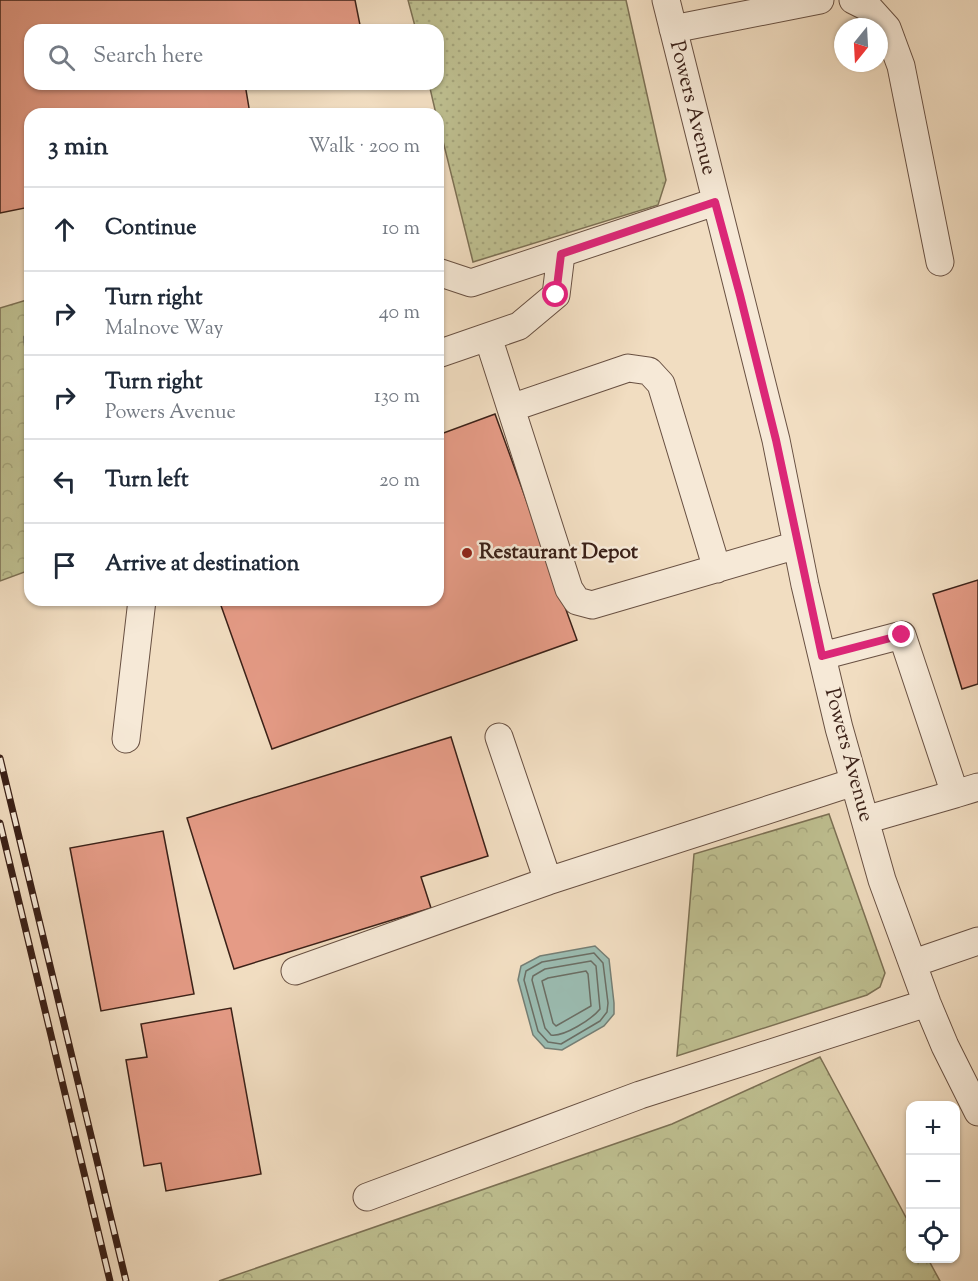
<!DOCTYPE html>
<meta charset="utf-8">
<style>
:root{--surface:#fff;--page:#f2f2f3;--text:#1f2937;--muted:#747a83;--line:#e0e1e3}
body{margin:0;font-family:"Sorts Mill Goudy",serif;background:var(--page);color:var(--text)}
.controls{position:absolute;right:18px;bottom:18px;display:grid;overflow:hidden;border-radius:12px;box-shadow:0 2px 4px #0004}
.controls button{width:54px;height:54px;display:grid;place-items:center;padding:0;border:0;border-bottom:2px solid var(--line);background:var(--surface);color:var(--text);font:30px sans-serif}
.compass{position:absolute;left:834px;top:18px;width:54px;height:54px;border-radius:50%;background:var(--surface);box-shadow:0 2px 4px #0004;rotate:198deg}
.stop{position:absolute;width:18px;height:18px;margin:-14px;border:4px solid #db2777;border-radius:50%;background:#fff}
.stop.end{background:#db2777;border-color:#fff;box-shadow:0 2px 6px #0008}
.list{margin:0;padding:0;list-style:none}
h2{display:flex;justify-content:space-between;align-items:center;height:78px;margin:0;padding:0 24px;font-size:26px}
h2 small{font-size:20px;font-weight:400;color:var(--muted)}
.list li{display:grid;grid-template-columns:39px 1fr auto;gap:18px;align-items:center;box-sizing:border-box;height:84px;padding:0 24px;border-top:2px solid var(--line)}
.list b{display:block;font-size:22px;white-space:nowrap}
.list p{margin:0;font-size:20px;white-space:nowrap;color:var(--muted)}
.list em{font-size:20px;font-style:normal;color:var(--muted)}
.icon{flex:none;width:33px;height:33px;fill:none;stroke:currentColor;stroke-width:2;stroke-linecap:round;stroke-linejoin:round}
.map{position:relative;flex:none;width:978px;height:1281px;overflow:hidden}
.search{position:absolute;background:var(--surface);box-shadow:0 2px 4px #0004;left:24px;top:24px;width:420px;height:66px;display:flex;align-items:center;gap:15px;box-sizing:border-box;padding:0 21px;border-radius:18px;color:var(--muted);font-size:22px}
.panel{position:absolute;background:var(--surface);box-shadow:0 2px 4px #0004;left:24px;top:108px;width:420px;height:498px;border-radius:18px}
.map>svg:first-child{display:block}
.grass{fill:url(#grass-dots);stroke:#7c7054;stroke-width:1.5}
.forest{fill:url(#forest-crowns);stroke:#7c7054;stroke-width:1.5}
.water{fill:#9bbcb1;stroke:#757e74;stroke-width:1.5}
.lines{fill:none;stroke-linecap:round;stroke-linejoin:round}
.shore{stroke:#6b6e64;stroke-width:1.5}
.building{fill:#e59b86;stroke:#3b2118;stroke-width:1.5}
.minor-casing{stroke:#685042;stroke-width:29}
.minor{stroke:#f6e9d7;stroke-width:27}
.rail-casing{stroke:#3b2118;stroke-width:7}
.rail{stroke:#f6e9d7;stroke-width:4.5;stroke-dasharray:14;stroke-linecap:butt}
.route{stroke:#db2777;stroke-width:8}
.poi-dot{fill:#8f2418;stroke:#f6e9d7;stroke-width:2}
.labels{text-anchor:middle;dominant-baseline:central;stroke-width:5;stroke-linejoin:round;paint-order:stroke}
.street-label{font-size:21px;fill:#3b2118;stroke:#f6e9d7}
.poi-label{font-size:21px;font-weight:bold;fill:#3b2118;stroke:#f6e9d7;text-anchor:start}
</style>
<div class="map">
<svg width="978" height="1281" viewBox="0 0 978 1281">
<defs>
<pattern id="grass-dots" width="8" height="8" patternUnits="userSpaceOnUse" patternTransform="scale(1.5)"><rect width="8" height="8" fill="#bebf90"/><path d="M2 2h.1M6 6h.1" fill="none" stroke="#a4a47b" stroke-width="1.8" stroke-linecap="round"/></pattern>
<pattern id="forest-crowns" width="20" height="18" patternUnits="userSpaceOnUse" patternTransform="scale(1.5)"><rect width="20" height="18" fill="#bebf90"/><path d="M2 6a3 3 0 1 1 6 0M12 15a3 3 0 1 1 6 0" fill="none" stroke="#a4a47b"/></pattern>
</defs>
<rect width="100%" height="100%" fill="#f1ddc1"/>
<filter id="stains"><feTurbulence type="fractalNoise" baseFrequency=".00333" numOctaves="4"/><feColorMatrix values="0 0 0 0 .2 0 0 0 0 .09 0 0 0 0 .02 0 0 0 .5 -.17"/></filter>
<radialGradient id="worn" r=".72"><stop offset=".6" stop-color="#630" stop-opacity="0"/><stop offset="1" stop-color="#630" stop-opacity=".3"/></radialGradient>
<path class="grass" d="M408,0H626L666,180L658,205L473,262L438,121V114H436L429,84H438V30H416Z"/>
<path class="forest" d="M30,299V327L24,337L30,415V570L0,581V308Z
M829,814L885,973L880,987L867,995L677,1056L694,854Z
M820,1057L910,1225V1258L928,1259L940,1281H219L672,1124Z"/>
<path class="water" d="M30,327V415L24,337Z
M595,946L609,959L614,1003V1014L604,1026L562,1050L545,1048L533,1035L518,980L521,966L540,956Z"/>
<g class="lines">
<path class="shore" d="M594,953L603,963L608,1003L607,1012L600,1021L561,1044L548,1042L538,1031L524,980L526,971L542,962Z
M591,961L596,966L600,1009C592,1019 564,1037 551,1035L545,1028L532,980L533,976L545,969Z
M586,971L588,974L591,1006L556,1026L553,1023L542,981L548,978Z"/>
</g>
<path class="building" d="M0,0H355L361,30H30V84H248H245L250,114H30V207L0,213Z
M495,414L577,640L272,749L219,600H438V435Z
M978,580V684L962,689L933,594Z
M451,737L488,856L421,877L431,908L234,969L187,818Z
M163,831L194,994L101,1011L70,848Z
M231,1008L261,1174L166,1191L161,1163L144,1166L126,1060L147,1057L141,1024Z"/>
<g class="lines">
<g class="minor-casing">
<path id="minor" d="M666,0L776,440L805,585L839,728L882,880L927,1003L945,1046L978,1112
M853,0L869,8L887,28L901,66L940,262
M673,29L820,0
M438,272L471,283L715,202
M488,337L569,589L577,601L592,605L797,545
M438,354L519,326L556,295L561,254
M511,408L628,368L649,371L661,384L717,569
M822,656L902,635L955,794L865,820
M499,737L548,881
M126,739L142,600
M955,794L978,787
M914,963L978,941
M295,971L548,881L854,782
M367,1197L640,1095L927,1003"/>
</g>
<use href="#minor" class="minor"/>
<g class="rail-casing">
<path id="rail" d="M0,758L126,1281
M0,823L110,1281"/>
</g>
<use href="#rail" class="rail"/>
</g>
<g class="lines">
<path class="route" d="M556,295L561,254L715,202L740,295L776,440L822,656L902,635"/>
</g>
<circle class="poi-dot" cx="467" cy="553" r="6"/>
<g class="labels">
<g class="street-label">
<text transform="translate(692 108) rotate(76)">Powers Avenue</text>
<text transform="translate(848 755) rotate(75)">Powers Avenue</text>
</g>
<g class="poi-label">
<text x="479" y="553">Restaurant Depot</text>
</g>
</g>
<rect width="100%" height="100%" filter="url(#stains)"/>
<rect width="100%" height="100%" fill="url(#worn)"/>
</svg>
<div class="controls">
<button>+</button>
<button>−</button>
<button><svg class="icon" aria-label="locate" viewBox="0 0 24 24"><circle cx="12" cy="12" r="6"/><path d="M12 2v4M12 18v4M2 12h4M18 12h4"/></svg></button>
</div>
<svg class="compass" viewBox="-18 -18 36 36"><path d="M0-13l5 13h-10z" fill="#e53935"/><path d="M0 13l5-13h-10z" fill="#747a83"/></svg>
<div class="stop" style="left:556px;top:295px"></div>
<div class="stop end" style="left:902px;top:635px"></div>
<div class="search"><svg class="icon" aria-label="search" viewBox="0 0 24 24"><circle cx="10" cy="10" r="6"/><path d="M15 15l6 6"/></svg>Search here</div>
<section class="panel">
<h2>3 min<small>Walk · 200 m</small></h2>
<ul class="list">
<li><svg class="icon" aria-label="ahead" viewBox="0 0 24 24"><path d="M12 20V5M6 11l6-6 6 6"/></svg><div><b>Continue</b></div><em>10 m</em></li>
<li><svg class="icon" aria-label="right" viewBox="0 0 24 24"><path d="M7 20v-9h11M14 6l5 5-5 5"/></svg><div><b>Turn right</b><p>Malnove Way</p></div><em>40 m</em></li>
<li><svg class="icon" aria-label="right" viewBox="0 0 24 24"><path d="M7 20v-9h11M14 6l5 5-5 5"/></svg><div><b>Turn right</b><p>Powers Avenue</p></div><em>130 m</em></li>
<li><svg class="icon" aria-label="left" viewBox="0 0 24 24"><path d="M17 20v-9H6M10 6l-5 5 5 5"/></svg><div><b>Turn left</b></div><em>20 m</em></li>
<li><svg class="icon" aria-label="arrive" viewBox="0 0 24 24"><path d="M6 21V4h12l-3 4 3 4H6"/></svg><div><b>Arrive at destination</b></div></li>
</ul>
</section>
</div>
